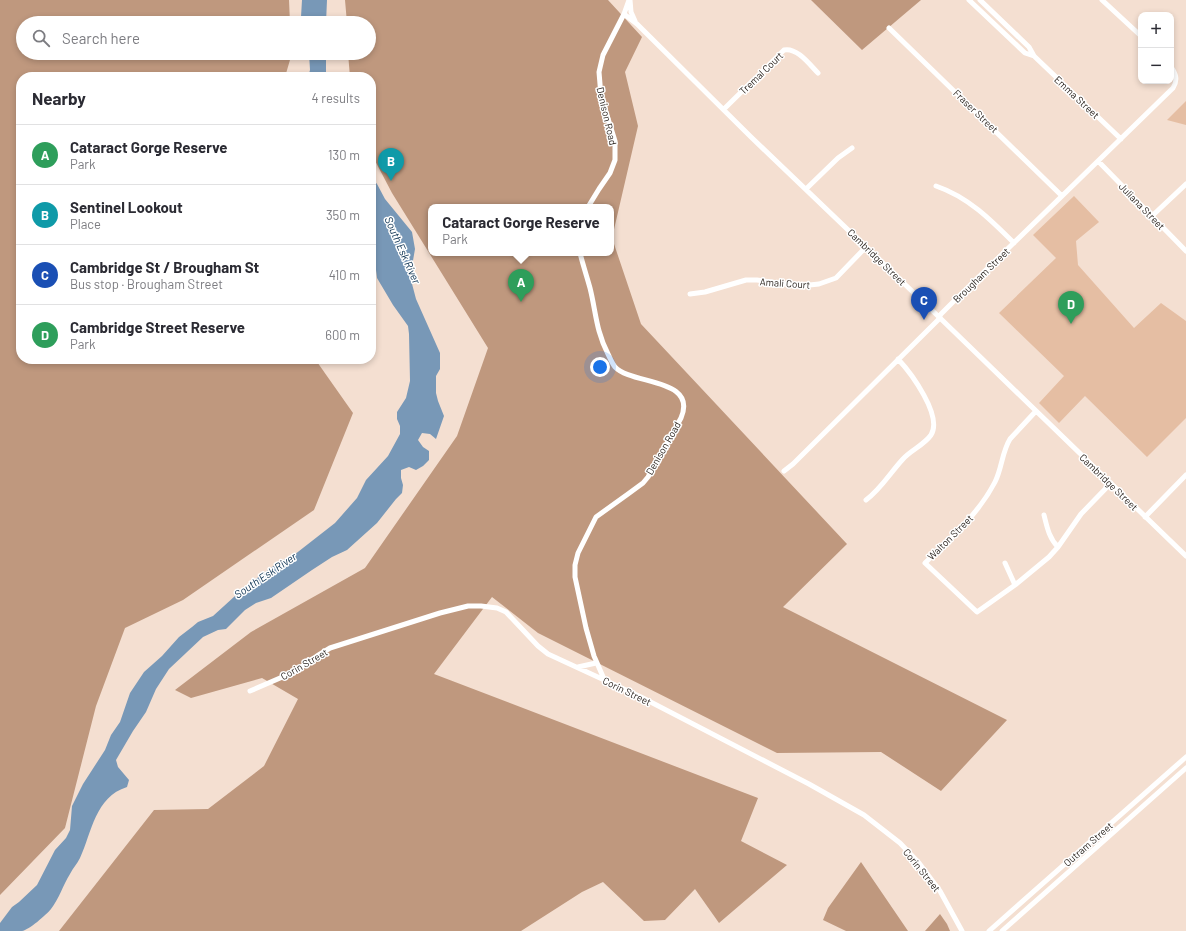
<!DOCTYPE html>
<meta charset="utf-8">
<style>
:root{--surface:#fff;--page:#f2f2f3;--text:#2b2b33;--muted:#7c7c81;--line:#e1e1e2;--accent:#db2777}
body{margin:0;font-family:Barlow,sans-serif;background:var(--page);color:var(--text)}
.controls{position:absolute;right:12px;top:12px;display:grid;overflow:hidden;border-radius:8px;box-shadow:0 2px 6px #0003}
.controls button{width:36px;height:36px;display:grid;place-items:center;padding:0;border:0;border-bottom:1px solid var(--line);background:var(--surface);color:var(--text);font:20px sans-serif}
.you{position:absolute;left:600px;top:367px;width:14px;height:14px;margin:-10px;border:3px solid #fff;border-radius:50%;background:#1a73e8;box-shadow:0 0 0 6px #1a73e833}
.badge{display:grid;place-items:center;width:26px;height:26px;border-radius:50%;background:var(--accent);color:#fff;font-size:13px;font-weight:700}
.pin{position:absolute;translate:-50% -33px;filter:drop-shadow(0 1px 2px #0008)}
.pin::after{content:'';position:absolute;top:21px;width:14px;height:12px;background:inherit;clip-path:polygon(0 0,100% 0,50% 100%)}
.popup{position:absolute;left:428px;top:204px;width:186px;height:52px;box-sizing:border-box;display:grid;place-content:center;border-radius:8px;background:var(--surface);filter:drop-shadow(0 1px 3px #0005);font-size:13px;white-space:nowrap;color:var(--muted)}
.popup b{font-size:15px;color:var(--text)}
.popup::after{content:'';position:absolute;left:50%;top:100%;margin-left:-8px;border:8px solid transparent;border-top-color:var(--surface)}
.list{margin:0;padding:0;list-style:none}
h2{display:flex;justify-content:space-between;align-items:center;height:52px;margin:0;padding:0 16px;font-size:17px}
h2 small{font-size:13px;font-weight:400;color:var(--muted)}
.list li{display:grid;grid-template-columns:26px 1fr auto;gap:12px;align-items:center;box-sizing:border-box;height:60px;padding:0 16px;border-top:1px solid var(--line)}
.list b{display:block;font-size:15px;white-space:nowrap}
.list p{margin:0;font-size:13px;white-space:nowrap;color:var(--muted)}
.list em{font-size:13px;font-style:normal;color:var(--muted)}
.icon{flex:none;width:22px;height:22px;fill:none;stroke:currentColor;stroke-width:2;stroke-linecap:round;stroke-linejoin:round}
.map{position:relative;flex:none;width:1186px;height:931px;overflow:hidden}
.search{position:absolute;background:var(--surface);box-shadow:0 2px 6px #0003;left:16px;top:16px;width:360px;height:44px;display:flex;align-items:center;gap:10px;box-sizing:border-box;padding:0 14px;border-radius:22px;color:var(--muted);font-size:15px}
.panel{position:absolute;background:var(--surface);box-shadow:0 2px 6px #0003;left:16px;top:72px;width:360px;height:292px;border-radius:16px}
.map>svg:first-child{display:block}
.green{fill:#e5bea3}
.forest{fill:#bf987e;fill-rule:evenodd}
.water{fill:#7898b7}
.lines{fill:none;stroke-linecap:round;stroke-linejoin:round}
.minor{stroke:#fff;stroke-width:5}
.labels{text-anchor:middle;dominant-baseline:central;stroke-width:3;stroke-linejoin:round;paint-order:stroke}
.street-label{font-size:10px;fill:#261f1a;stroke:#fff}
.water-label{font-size:11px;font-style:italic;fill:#082e4e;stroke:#fff}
</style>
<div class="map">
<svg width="1186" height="931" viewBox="0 0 1186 931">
<rect width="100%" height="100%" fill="#f4dfd1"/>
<path class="green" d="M1186,101V125L1167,120Z
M1074,196L1099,222L1076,241L1078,265L1134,328L1161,303L1186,321V418L1147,457L1085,396L1059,423L1039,403L1064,376L999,313L1056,258L1033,235Z"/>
<path class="forest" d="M0,0H289L290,23H23V53H292L285,77H21V359H315L353,413L314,510L183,600L125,628L96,706L65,828L0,895Z
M345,0H608L642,37L625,72L638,126L612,238L641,324L847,544L783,607L1007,720L941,791L881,752L777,753L538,633L492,597L434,674L758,798L741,841L787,865L719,923L695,889L665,920L644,921L603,882L582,892L521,931H59L154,810L208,809L264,766L298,699L262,678L191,698L175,690L251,632L365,568L457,436L488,348L392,193L371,153V77H350L348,53H369V23H347ZM431,207H611V253H431Z
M811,0H921L862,50Z
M861,862L908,931H846L823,920L828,908Z
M940,914L947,924L950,931H925Z"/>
<path class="water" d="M302,0H327L326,23H302L301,17Z
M309,53H326V77H308L310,70Z
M371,177L377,184L385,199L412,232L415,249L411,272V280L416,299L440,353V369L436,376V393L438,401L444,416L436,439L430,434L422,433L418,440L423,447L429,451V460L423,466L416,470L409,467L401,470V478L403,485L402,493L396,499L377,523L347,550L332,557L312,570L271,598L256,603L245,610L226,629L218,630L203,637L169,669L156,689L146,712L133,731L116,760L118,767L129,780L127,787C95,797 92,832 80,858C77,864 73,868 70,874C63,885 59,899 51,909C46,915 29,930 22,931C15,931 7,931 0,931V923L12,907L19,902L37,885L55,850L66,838L70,830L72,806L83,784L105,750L111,735L120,722L130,693L144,672L162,656L179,637L192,627L198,622L213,616L246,586L279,562L294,555L335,523L357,498L366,480L388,456L400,434V426L397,419V412L406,398L410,381L409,334L408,326L393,305L377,278L373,246L371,241Z"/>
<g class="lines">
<path class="minor" d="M630,0L631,12L635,21
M969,0L1025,53L1034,56
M980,0L1029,47L1034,56L1121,139
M1102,0L1141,36
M624,14L637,24L751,137L939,317L1186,556
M889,28L1062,196
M724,109L784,50C797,47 810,65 818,73
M1098,161L1186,251
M936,186C968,197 990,219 1014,243
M806,189L838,158L852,148
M588,207L599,189L610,173L615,160V141L601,96L599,72L603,55L624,14L629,0
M1152,216L1186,184
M580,253C583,265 587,277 590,288C596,312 596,331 608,354C610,358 612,363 615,367C632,385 698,378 681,418L648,477L643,483L628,494L596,517L578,553L575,565V577L586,628L594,656L604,679
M690,294L705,292L746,280H757L800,286L819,284L836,278L866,247
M1036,411L1010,439C1002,452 1002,468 995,482C978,515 951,537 925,563L977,612L1015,585L1049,557L1058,547L1081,514L1111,483
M784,471L793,464L938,320L941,314L953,302L1173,88C1178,80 1176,74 1171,67
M866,500C881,489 890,473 903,459C911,450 924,445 931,435C943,416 911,373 898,359
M1044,515C1047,527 1049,538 1058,547
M1145,517L1186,475
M1005,563L1015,585
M578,667L596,663
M250,691L294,672L317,656L330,648L440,613L468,606H481L497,608L506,612L538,646L548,654L641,697L809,784L864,815L900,843L919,863L940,891L962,931
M989,931L1186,757
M1002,931L1186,768"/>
</g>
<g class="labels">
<g class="street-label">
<text transform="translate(761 73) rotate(-44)">Tremal Court</text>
<text transform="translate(1077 97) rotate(43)">Emma Street</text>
<text transform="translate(976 111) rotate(44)">Fraser Street</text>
<text transform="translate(607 116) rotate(77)">Denison Road</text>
<text transform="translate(1142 206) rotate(46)">Juliana Street</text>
<text transform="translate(877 257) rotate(44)">Cambridge Street</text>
<text transform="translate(981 275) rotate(-44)">Brougham Street</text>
<text transform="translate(785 283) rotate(4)">Amali Court</text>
<text transform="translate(663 448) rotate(-60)">Denison Road</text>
<text transform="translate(1109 482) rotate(44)">Cambridge Street</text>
<text transform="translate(950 537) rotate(-45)">Walton Street</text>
<text transform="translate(304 664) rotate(-30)">Corin Street</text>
<text transform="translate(627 691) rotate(26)">Corin Street</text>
<text transform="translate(1088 844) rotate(-41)">Outram Street</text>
<text transform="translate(922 870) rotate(51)">Corin Street</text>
</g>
<g class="water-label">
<text transform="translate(403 250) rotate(66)">South Esk River</text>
<text transform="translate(265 575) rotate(-34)">South Esk River</text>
</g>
</g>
</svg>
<div class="controls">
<button>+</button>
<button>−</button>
</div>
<div class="you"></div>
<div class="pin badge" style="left:521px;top:302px;background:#2e9e5b">A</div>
<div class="popup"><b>Cataract Gorge Reserve</b>Park</div>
<div class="pin badge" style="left:391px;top:181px;background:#0f9aa8">B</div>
<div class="pin badge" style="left:924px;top:320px;background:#1a4fb4">C</div>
<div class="pin badge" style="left:1071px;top:324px;background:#2e9e5b">D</div>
<div class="search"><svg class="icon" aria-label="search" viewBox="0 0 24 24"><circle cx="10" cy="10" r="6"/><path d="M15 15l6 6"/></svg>Search here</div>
<section class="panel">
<h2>Nearby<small>4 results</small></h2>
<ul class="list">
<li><span class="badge" style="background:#2e9e5b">A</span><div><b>Cataract Gorge Reserve</b><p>Park</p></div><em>130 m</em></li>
<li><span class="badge" style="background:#0f9aa8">B</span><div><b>Sentinel Lookout</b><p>Place</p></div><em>350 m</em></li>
<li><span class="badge" style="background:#1a4fb4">C</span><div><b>Cambridge St / Brougham St</b><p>Bus stop · Brougham Street</p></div><em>410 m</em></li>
<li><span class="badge" style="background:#2e9e5b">D</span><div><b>Cambridge Street Reserve</b><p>Park</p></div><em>600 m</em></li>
</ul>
</section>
</div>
